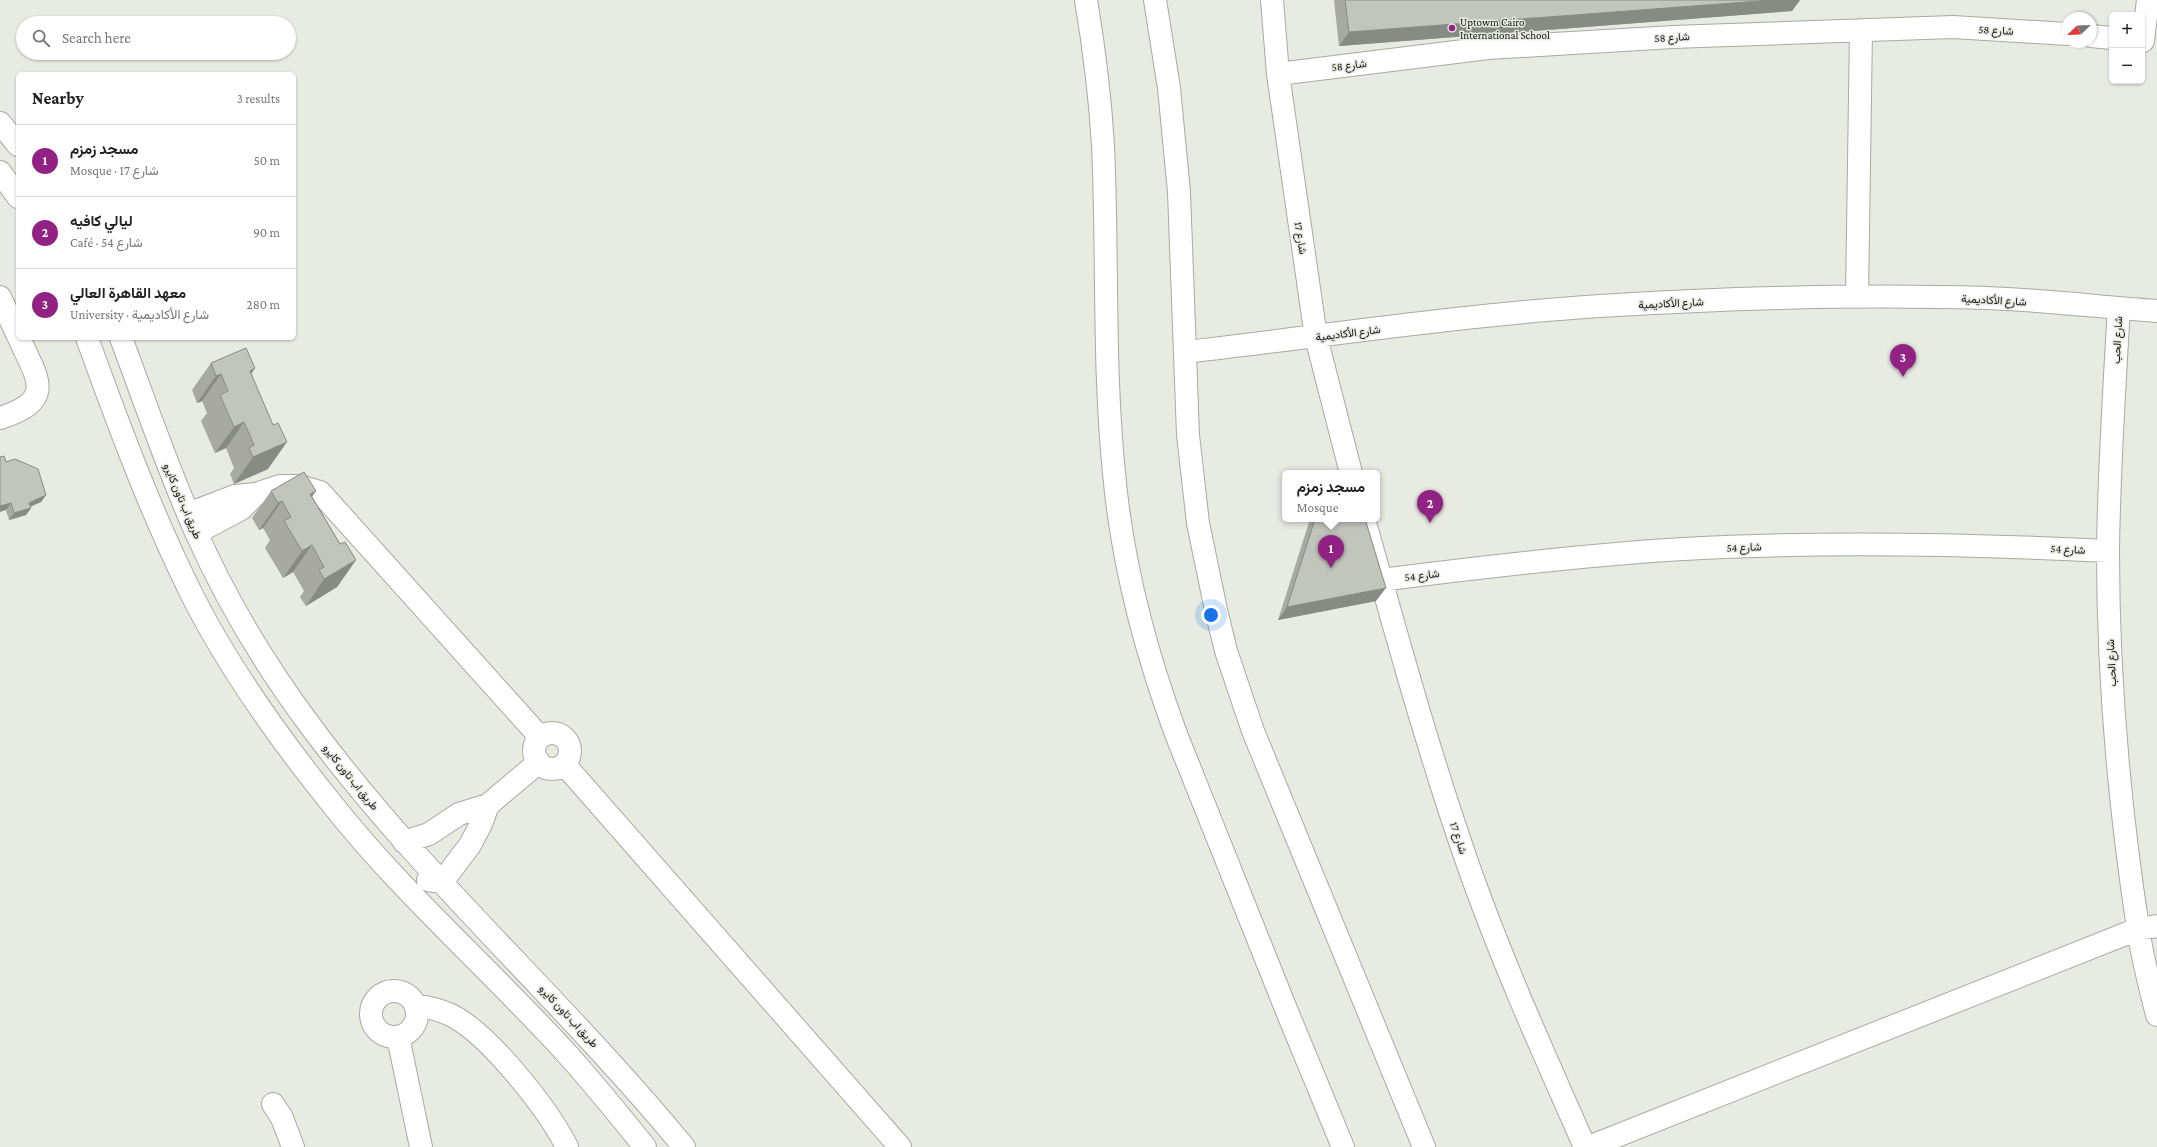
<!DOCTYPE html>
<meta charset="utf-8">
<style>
:root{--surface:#fff;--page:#f6f6f6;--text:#222;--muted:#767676;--line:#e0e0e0;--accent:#912283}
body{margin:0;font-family:"Crimson Pro",Vazirmatn,serif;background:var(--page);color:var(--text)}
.controls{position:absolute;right:12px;top:12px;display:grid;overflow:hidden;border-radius:6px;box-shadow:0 1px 3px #0004}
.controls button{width:36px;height:36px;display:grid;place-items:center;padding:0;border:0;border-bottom:1px solid var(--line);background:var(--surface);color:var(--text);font:20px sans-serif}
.compass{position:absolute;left:2061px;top:12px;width:36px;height:36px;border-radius:50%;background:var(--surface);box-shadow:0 1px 3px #0004;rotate:247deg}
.you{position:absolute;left:1211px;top:615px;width:14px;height:14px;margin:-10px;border:3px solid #fff;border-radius:50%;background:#1a73e8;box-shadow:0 0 0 6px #1a73e833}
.badge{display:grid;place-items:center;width:26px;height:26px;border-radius:50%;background:var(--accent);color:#fff;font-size:13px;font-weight:700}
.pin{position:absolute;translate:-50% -33px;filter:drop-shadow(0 1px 2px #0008)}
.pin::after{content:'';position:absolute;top:21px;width:14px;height:12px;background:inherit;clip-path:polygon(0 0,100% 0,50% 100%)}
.popup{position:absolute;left:1282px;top:470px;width:98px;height:52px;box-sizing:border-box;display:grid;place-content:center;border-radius:6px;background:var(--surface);filter:drop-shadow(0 1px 3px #0005);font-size:13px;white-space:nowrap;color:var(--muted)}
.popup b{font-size:15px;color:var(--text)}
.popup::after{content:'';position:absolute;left:50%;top:100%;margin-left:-8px;border:8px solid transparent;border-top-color:var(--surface)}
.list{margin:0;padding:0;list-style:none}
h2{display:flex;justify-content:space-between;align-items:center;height:52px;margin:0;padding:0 16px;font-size:17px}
h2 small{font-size:13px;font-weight:400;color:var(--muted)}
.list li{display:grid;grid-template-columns:26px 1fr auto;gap:12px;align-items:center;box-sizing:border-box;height:72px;padding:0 16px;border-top:1px solid var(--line)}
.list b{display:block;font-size:15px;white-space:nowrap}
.list p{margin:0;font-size:13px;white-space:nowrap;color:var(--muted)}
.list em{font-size:13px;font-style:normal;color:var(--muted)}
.icon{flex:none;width:22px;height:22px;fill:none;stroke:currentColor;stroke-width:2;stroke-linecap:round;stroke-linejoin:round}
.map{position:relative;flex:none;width:2157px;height:1147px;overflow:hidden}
.search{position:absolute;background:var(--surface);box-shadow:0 1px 3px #0004;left:16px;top:16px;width:280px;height:44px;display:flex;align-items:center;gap:10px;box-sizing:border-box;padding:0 14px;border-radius:22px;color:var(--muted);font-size:15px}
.panel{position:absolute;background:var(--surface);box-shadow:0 1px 3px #0004;left:16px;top:72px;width:280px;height:268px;border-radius:6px}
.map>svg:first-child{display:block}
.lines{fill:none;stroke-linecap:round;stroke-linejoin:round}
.minor-casing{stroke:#a8aaa2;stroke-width:24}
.major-casing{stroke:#a8aaa2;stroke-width:24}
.minor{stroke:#fff;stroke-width:22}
.major{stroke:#fff;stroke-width:22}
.wall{fill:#a7a9a2}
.shaded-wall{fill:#888a84}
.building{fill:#c2c5bc;stroke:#888a84}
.poi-dot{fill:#912283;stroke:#e8ebe2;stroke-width:1.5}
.labels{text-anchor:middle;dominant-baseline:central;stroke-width:3;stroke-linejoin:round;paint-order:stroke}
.poi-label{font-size:11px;fill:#131411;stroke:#e8ebe2;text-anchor:start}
.street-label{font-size:11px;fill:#131411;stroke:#e8ebe2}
</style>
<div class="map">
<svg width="2157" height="1147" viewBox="0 0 2157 1147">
<rect width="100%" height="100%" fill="#e8ebe2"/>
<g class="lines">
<g class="minor-casing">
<path id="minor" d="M1272,0L1278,74L1316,337L1351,473
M2091,36L2112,38
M2143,41L2148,0
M1278,74L1488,48L1673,37L1953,27L2067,34
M0,123L18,145
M0,172L18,197
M0,297L18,336
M1857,297L1861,30
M2119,308C2114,389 2109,470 2108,551C2108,677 2119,804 2138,928C2142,957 2150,987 2157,1015
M87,338C119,426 151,513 193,597C229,668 282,742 332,804C403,894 491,970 568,1055C595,1085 620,1116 645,1147
M121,338C145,402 167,467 195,530C225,598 267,668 312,728C423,878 565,1002 684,1147
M1186,352C1324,336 1461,315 1600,306C1728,298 1857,294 1986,298C2043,300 2100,307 2157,311
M0,418C56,400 38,380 19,338
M188,514L235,496L256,494L280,486H299L320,492L540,737
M1364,519C1396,633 1427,747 1466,859C1500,957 1543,1052 1585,1147
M196,533L241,509L256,494
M1381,580C1482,567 1582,555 1684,549C1825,541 1967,544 2108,551
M534 751a18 18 0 1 1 36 0a18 18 0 1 1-36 0Z
M564,764L900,1147
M404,842L429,834L459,814L488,805L539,762
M428,880L442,882L470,845L481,824L488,805
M371 1014a23 23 0 1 1 46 0a23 23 0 1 1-46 0Z
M416,1005C428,1007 440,1010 451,1015C489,1034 548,1109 567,1147
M398,1037L421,1147
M273,1104L282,1118L293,1147
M1589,1147L2138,929L2157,926"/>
</g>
<g class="major-casing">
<path id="major" d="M1086,0C1094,48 1100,96 1103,145C1108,254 1103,364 1114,473C1122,563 1145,650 1176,734L1286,1009L1343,1147
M1155,0L1169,88L1179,192L1188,435L1198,523L1216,610L1226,651L1253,731L1424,1147"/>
</g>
<use href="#minor" class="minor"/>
<use href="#major" class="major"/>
</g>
<path class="wall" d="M1334,0H1800L1792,11L1339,46Z
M211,363L255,368L251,374L268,469L234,484L230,474L234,468L226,448L215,453L201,421L207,413L202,401L197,403L192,390Z
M6,462L46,495L41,502L30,507L31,508L26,515L9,520L6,510Z
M271,491L312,496L340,544L356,560L337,587L306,606L300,597L304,591L293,572L283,578L265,548L270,540L263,528L259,530L252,518Z
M1310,519H1362L1376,601L1278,620Z"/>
<path class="shaded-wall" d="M1773,0H1800L1792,11L1339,46L1349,32Z
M255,368L237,395L250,371Z
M221,374L202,401L197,403L216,376Z
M244,422L226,448L215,453L234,427Z
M287,442L268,469L234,484L253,457Z
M316,491L297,518L310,494Z
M46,495L41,502L24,509L29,503Z
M282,501L263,528L259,530L278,503Z
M11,503L6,510L0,512V506Z
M31,508L26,515L9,520L14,513Z
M312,545L293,572L283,578L302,551Z
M356,560L337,587L306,606L324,579Z
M1386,588L1376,601L1278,620L1287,607Z"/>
<path class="building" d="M1345,0H1773L1349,32Z
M246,348L255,368L250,371L273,425L278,423L287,442L253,457L249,448L254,445L244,422L234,427L220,395L228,391L221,374L216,376L211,363Z
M4,456L6,462L15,459L38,469L46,495L29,503L31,508L14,513L11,503L0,506V457Z
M304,472L316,491L310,494L340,544L345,542L356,560L324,579L319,570L324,567L312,545L302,551L284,521L291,517L282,501L278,503L271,491Z
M1315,519H1362L1366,522L1386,588L1287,607Z"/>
<circle class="poi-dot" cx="1452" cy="28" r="4"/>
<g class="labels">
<g class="poi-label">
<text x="1460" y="22">Uptowm Cairo<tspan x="1460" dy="13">International School</tspan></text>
</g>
<g class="street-label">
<text transform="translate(1996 30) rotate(3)">شارع 58</text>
<text transform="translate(1672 37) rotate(-3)">شارع 58</text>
<text transform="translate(1349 65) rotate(-7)">شارع 58</text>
<text transform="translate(1301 238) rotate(81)">شارع 17</text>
<text transform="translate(1994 300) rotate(3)">شارع الأكاديمية</text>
<text transform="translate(1671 303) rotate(-3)">شارع الأكاديمية</text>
<text transform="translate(1348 333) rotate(-7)">شارع الأكاديمية</text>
<text transform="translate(2117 340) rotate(-87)">شارع الحب</text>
<text transform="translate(183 501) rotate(67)">طريق اب تاون كايرو</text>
<text transform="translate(1744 547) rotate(-2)">شارع 54</text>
<text transform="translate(2068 549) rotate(3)">شارع 54</text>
<text transform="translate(1422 575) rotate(-7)">شارع 54</text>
<text transform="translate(2111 663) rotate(-93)">شارع الحب</text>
<text transform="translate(351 777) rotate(51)">طريق اب تاون كايرو</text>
<text transform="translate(1459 838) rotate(72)">شارع 17</text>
<text transform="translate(569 1016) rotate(47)">طريق اب تاون كايرو</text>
</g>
</g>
</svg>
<div class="controls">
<button>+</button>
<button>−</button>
</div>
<svg class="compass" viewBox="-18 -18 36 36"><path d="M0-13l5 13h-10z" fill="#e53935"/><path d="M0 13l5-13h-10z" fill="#767676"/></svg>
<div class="you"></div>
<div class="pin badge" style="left:1331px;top:568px">1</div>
<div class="popup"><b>مسجد زمزم</b>Mosque</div>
<div class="pin badge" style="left:1430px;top:523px">2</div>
<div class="pin badge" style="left:1903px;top:377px">3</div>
<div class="search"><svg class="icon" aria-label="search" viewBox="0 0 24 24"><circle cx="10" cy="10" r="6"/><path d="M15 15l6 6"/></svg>Search here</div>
<section class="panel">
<h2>Nearby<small>3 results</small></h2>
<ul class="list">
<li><span class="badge">1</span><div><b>مسجد زمزم</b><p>Mosque · شارع 17</p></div><em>50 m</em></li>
<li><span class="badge">2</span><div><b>ليالي كافيه</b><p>Café · شارع 54</p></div><em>90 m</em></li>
<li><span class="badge">3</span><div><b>معهد القاهرة العالي</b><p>University · شارع الأكاديمية</p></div><em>280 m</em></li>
</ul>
</section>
</div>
